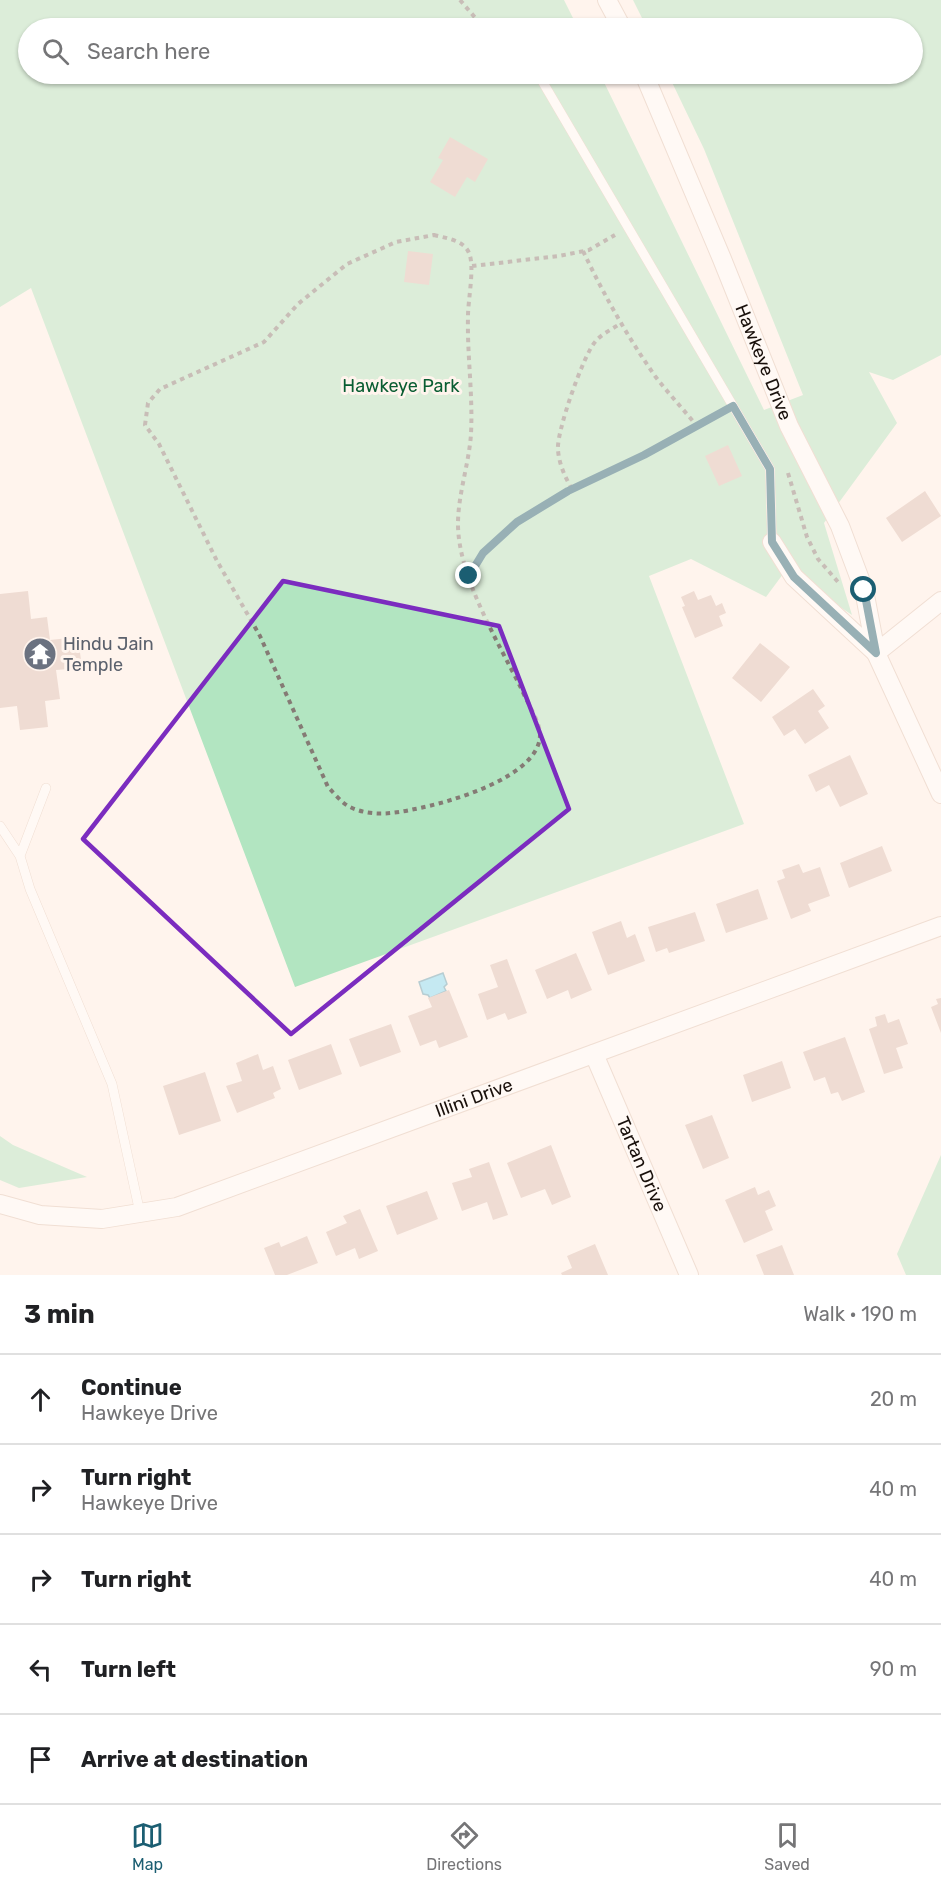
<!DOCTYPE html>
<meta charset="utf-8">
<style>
:root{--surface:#fff;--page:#f6f6f6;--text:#202124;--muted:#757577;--line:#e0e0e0;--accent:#1b5e72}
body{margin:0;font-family:Rubik,sans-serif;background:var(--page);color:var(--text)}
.stop{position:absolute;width:18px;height:18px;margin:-14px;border:4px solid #1b5e72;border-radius:50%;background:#fff}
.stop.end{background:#1b5e72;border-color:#fff;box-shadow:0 2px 6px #0008}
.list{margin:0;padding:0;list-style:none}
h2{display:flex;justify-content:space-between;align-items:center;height:78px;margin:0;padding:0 24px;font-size:26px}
h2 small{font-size:20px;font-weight:400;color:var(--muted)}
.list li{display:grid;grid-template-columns:39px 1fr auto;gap:18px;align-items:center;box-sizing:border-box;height:90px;padding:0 24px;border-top:2px solid var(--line)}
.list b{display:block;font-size:22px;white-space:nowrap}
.list p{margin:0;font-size:20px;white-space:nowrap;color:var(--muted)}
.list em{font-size:20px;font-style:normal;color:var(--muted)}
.icon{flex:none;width:33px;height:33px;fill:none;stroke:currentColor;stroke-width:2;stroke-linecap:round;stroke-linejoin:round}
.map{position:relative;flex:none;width:941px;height:1275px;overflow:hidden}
.search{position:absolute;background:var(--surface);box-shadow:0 2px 4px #0004;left:18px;right:18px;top:18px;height:66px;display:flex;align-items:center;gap:15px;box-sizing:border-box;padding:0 21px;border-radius:33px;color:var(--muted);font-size:22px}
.sheet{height:528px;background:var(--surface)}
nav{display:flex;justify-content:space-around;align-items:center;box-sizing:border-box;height:84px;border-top:2px solid var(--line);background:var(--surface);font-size:16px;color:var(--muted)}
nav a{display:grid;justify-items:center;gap:3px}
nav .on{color:var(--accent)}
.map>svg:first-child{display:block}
.green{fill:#b2e5c1}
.water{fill:#7fdbf9;stroke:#609eb2;stroke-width:1.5}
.building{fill:#dcbfb3}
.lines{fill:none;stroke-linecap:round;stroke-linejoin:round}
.service-casing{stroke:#dfc5b5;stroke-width:10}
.minor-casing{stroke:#dfc5b5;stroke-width:20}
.path{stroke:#857b75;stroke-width:4;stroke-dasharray:4.5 4.5;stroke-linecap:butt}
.service{stroke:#fff;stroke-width:9}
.minor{stroke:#fff;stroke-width:18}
.route{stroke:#1b5e72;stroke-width:8}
.marked{fill:none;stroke:#7b2cbf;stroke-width:4.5;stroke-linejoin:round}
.labels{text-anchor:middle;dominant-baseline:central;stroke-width:6;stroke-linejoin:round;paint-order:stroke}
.street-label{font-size:18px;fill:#19100b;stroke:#fff4ed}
.park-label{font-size:18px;fill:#0a5d32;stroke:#fff4ed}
.worship-label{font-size:18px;fill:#5b616d;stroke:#fff4ed;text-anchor:start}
</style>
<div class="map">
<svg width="941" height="1275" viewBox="0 0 941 1275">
<rect width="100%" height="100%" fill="#fff4ed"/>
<path class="green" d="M0,0H564L578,28H28V74H600L764,410L803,395L704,149L668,74H912V28H647L633,0H941V355L893,380L869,372L897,423L824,523L852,615L786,570L766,597L691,559L649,576L744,824L295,987L31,288L0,307Z
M0,1136L13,1145L87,1177L19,1188L0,1180Z
M941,1155V1275H906L897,1254Z"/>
<path class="water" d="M443,973L447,984L444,987L446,991L430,998L428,995L423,994L419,982Z"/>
<path class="building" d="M450,137L488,159L475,182L467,177L455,197L430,182L443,160L438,158Z
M408,251L433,254L429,285L404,282Z
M728,445L742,476L719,486L705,456Z
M925,491L941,516L902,542L886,518Z
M28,591L31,619L47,617L50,640L78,637L82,668L56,670L60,699L45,701L48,727L20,730L17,706L0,708V594Z
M694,591L698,600L711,595L716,606L722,603L726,613L719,616L723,626L695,638L682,607L685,606L681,597Z
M760,643L790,667L761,702L732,678Z
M813,689L825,706L818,711L829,728L805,744L795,729L784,736L772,717Z
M850,755L868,794L840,807L829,785L816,792L808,775Z
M882,846L892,871L849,888L840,863Z
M799,864L803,873L820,867L830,896L808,904L811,911L791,919L777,881L785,878L782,870Z
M758,889L768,919L726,933L716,904Z
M695,912L705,941L669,953L667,948L656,952L648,927Z
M621,921L627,938L635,934L645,961L608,975L592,932Z
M576,953L592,990L571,999L568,990L547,999L535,970Z
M507,959L527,1013L508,1020L505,1013L487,1020L478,994L498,987L490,965Z
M449,990L468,1037L439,1048L436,1040L420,1046L408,1016L432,1007L428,998Z
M941,998V1033L931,1007L938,1004L936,999Z
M885,1014L888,1023L899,1019L908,1044L896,1048L903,1068L884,1074L869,1029L877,1026L875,1017Z
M391,1024L401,1052L360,1067L349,1039Z
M845,1037L865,1092L842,1101L838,1092L831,1094L825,1077L814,1081L803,1052Z
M331,1044L342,1074L299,1090L288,1060Z
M258,1054L263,1070L273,1066L281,1089L273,1093L275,1098L237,1113L226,1086L242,1081L236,1063Z
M782,1061L791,1088L752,1102L743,1075Z
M205,1072L221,1121L179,1135L163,1086Z
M712,1115L729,1158L703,1169L685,1125Z
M551,1145L571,1197L552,1205L545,1189L521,1198L507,1163Z
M489,1162L508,1215L493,1220L487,1202L462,1211L452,1183L472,1177L469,1169Z
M755,1187L758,1195L769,1190L776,1206L765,1211L773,1230L744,1243L725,1200Z
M427,1191L438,1219L397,1235L386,1206Z
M360,1209L378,1251L359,1259L355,1248L336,1256L326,1232L347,1223L343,1216Z
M307,1236L318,1263L287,1275H275L264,1248L279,1242L281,1247Z
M595,1244L608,1275H562L561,1273L572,1268L567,1256Z
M782,1245L794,1275H764L756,1255Z"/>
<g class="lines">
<g class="service-casing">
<path id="service" d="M538,74L770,469L772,542
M46,788L20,856L30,889L112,1084L140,1213
M0,826L20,856"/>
</g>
<g class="minor-casing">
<g id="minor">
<path d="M607,0L622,28"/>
<path id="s1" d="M644,74L722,259L789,426L840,526L864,590L876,653L941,794"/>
<path d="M772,542L794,577L876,653"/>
<path d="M876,653L941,601"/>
<path id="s2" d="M594,1054L689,1275"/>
<path id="s3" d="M0,1204L40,1215L102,1219L177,1207L941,926"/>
</g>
</g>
<path class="path" d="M460,0L484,28
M434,235C445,238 464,240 469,253C475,266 468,300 468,316C467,355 473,394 471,434C469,464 458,494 458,524C458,576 498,642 521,688C526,700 540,722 540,734C541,777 447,803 415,809C392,814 369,817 348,806C341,802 334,793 328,787L260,636L217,561L159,444L145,425L148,403L160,389L264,342L298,304L347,264L396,242Z
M583,251C604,295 627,336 655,376C668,393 683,409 697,426
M472,266L559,256L589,250L615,235
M788,473L807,537L818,559L838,582
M572,489C565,477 559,464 558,450C556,433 583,356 595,342C601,334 613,329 621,323
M470,575L483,553L517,522L568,491L644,455L719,413"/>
<use href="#service" class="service"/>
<use href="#minor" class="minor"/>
</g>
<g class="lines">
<path class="route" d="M469,576L483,553L517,522L568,491L644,455L733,406L770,469L772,542L794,577L876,653L864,590"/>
</g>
<path d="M0 0H941V1275H0ZM283,581L499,626L569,809L291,1034L83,839Z" fill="#fff4ed" fill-opacity=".55" fill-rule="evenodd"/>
<path class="marked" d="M283,581L499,626L569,809L291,1034L83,839Z"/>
<defs>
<g id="temple-disc" transform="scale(1.725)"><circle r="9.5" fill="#6b7280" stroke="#fff4ed"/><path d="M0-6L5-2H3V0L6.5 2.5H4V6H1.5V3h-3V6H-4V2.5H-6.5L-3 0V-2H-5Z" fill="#fff"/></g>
</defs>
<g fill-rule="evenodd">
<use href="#temple-disc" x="40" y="654"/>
</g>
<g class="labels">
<g class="street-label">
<text stroke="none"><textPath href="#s1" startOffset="312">Hawkeye Drive</textPath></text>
<text stroke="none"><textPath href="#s3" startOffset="496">Illini Drive</textPath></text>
<text stroke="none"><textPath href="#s2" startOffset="120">Tartan Drive</textPath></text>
</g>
<g class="park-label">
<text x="401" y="386">Hawkeye Park</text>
</g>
<g class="worship-label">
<text x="63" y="644">Hindu Jain<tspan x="63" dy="21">Temple</tspan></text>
</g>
</g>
</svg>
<div class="stop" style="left:864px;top:590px"></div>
<div class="stop end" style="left:469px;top:576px"></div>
<div class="search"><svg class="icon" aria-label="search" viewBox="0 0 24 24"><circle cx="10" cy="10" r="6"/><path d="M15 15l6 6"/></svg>Search here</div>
</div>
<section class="sheet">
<h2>3 min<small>Walk · 190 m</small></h2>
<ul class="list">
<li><svg class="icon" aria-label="ahead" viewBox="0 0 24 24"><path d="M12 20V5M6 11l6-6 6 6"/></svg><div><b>Continue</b><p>Hawkeye Drive</p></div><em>20 m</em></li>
<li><svg class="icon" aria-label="right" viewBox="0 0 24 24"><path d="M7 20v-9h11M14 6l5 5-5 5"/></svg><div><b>Turn right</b><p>Hawkeye Drive</p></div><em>40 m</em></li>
<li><svg class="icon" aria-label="right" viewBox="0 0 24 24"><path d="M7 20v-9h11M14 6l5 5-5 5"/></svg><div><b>Turn right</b></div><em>40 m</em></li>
<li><svg class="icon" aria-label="left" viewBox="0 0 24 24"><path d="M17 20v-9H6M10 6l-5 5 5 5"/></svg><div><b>Turn left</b></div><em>90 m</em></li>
<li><svg class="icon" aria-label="arrive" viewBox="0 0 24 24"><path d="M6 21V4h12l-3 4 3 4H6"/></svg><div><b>Arrive at destination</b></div></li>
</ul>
</section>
<nav>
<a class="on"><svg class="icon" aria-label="map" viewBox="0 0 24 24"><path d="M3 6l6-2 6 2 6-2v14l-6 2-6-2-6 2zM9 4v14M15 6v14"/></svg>Map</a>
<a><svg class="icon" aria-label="directions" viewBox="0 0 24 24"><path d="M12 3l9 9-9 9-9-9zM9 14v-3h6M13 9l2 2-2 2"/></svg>Directions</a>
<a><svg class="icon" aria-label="saved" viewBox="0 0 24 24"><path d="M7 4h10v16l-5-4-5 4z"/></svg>Saved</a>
</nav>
